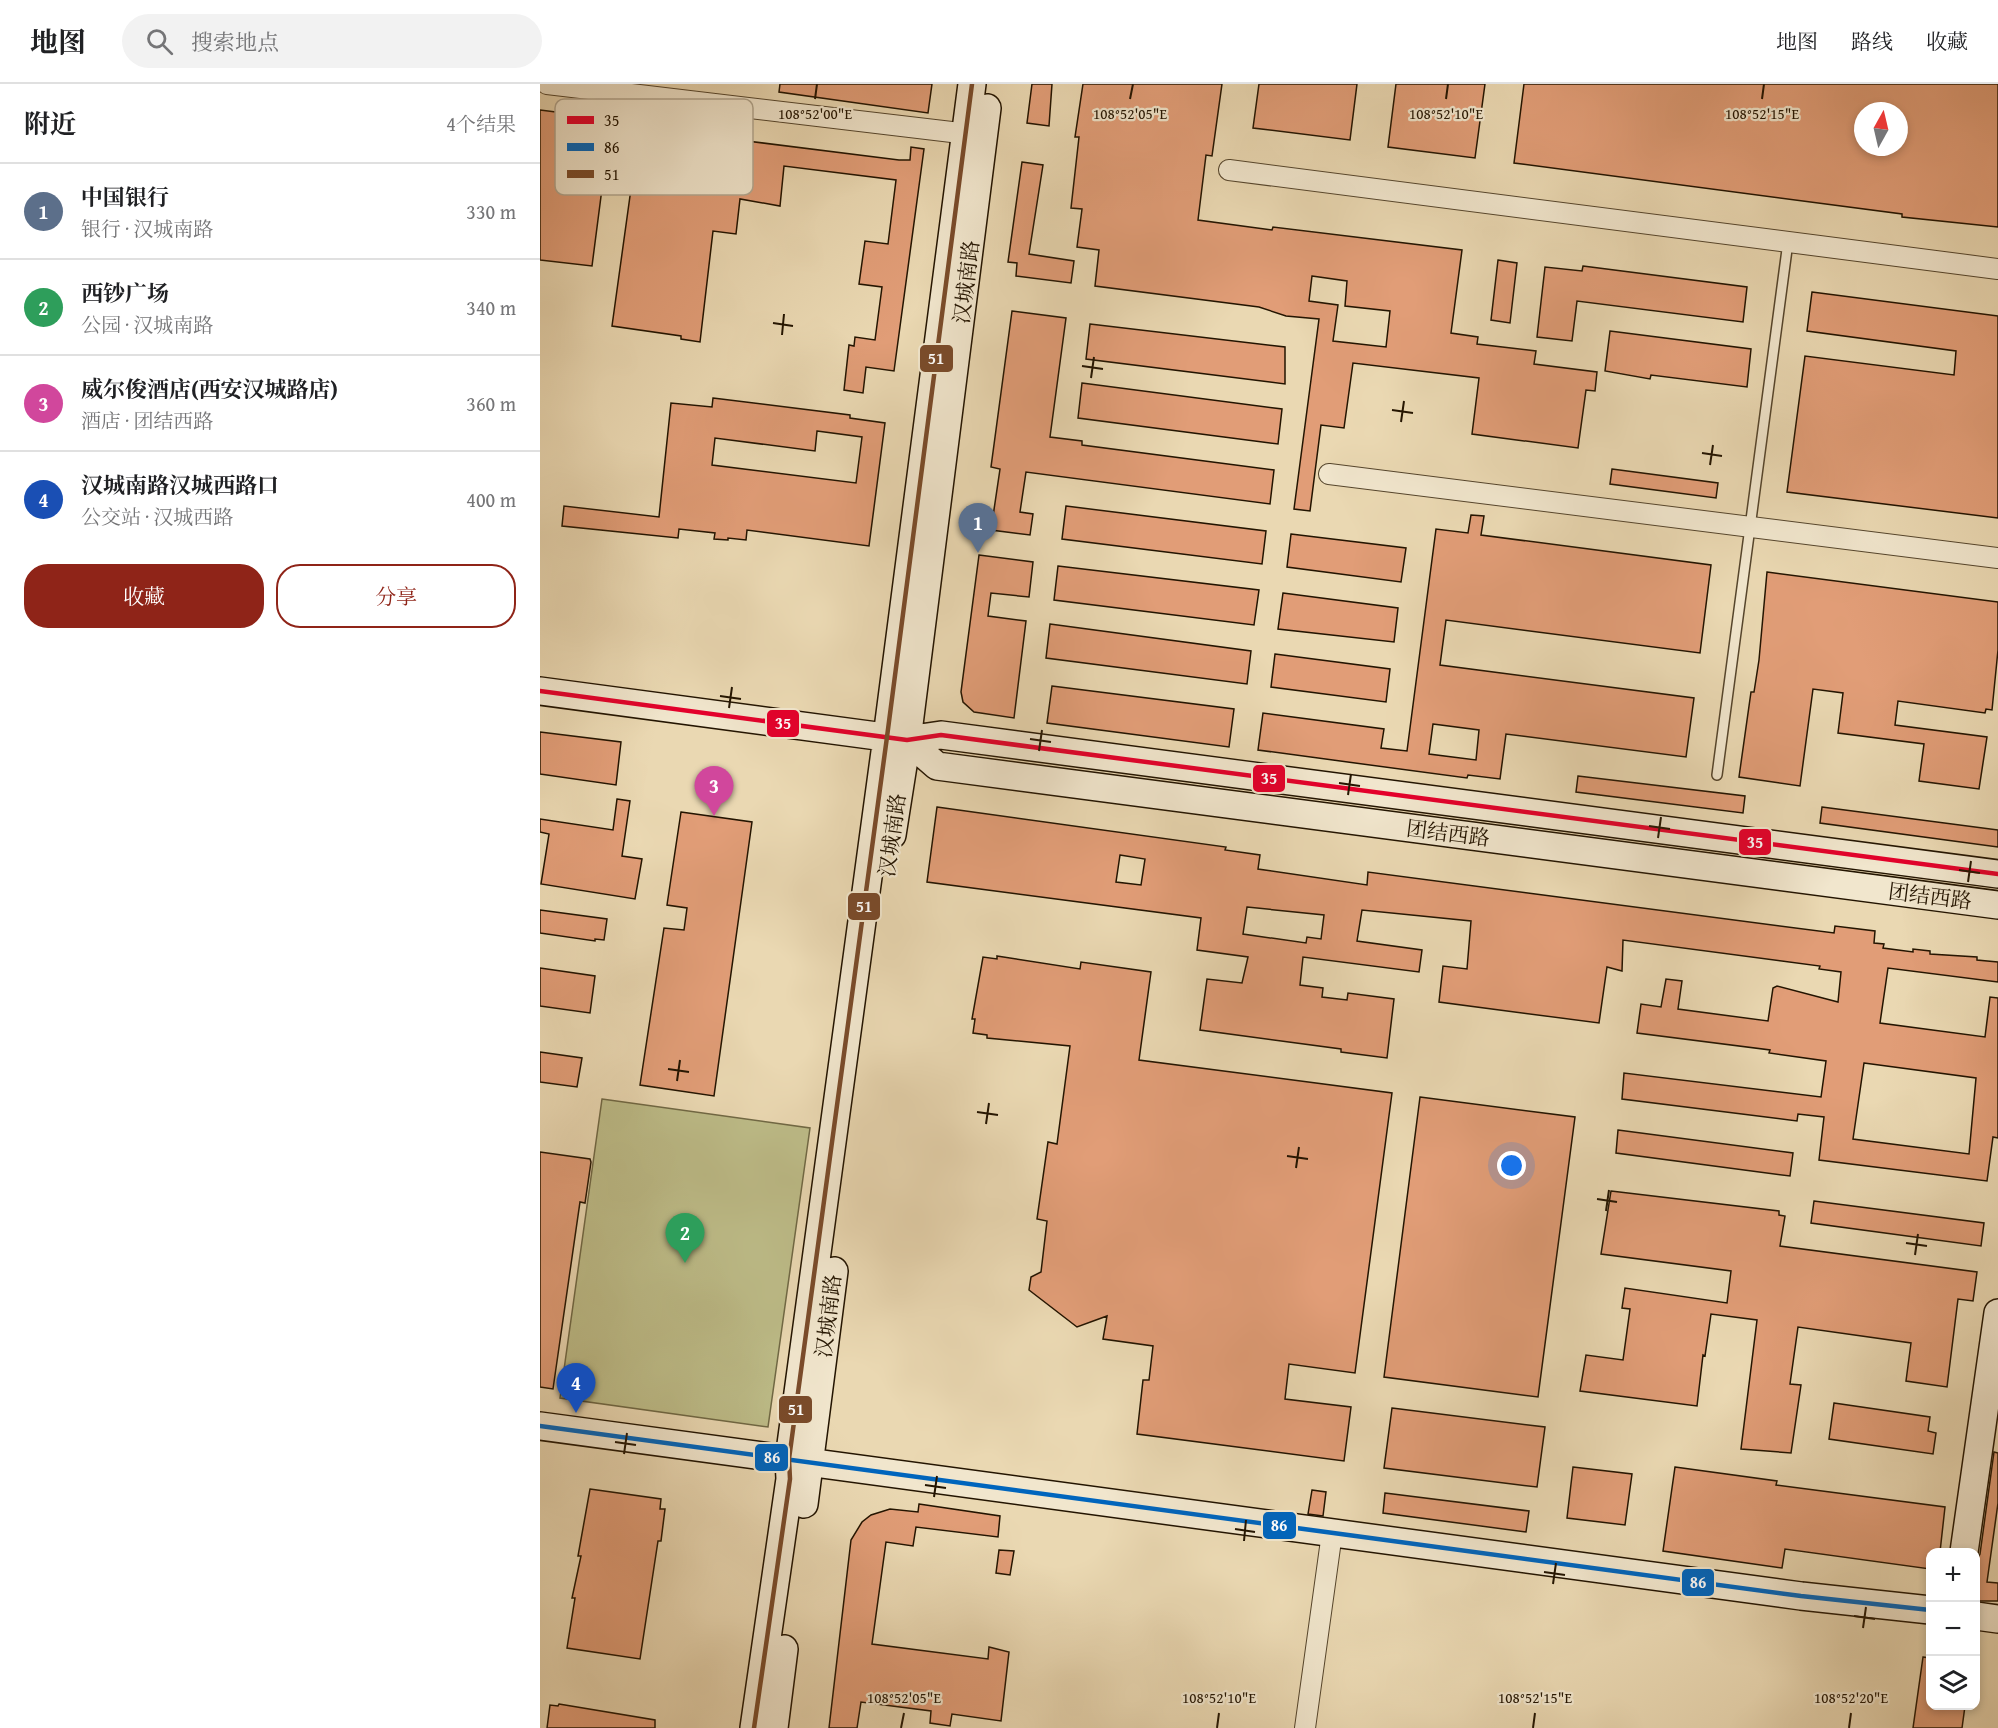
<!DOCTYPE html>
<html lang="zh">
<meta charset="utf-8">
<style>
:root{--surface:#fff;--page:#f2f2f2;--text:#202124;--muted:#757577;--line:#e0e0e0;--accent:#8f2418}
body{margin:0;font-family:"Gentium Book Plus","Noto Serif SC",serif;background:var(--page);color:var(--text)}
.controls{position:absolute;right:18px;bottom:18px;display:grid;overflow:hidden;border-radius:12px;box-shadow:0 3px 9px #0003}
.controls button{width:54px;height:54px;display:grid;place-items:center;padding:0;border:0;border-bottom:2px solid var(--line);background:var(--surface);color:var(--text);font:30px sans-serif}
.compass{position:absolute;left:1314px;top:18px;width:54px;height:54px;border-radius:50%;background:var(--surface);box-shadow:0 3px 9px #0003;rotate:8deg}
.you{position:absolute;left:972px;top:1082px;width:21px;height:21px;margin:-15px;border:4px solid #fff;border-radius:50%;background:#1a73e8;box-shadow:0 0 0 9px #1a73e833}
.badge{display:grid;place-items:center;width:39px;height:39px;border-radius:50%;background:var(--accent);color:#fff;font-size:20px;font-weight:700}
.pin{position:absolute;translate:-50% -50px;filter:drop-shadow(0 2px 3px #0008)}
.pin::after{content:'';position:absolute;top:32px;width:21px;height:18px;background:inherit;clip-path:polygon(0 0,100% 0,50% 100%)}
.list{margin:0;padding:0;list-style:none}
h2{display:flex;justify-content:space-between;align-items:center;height:78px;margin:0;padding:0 24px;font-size:26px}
h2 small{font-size:20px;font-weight:400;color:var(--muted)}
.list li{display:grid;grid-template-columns:39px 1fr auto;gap:18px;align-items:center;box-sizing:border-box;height:96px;padding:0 24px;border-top:2px solid var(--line)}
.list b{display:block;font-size:22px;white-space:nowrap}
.list p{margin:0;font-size:20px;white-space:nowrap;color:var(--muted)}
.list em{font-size:20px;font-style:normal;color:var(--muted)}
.actions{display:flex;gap:12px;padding:18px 24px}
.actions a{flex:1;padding:14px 0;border:2px solid var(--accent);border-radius:24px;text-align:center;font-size:21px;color:var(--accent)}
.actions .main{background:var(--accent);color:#fff}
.icon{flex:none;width:33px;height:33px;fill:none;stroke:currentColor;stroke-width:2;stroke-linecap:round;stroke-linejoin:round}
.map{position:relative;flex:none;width:1458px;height:1644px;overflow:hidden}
header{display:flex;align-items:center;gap:36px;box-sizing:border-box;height:84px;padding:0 30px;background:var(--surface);border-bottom:2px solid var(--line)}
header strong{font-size:28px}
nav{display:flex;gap:33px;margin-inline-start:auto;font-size:21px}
.search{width:420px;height:54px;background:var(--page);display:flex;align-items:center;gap:15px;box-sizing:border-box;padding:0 21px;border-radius:33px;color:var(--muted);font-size:22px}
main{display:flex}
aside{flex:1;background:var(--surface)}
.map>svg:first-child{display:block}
.green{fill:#bdbc88;stroke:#706844;stroke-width:1.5}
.building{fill:#e19d77;stroke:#231400;stroke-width:1.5;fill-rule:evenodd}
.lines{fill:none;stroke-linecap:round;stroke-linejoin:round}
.lane-casing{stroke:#55452c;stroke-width:12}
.street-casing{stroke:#55452c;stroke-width:22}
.secondary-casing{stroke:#231400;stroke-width:30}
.lane{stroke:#f1e6cd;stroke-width:9}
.street{stroke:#f1e6cd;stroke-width:20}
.secondary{stroke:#f1e6cd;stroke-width:27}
.bus-1-casing{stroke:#f1e6cd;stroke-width:9}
.bus-2-casing{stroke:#f1e6cd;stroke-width:9}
.bus-3-casing{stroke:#f1e6cd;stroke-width:9}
.bus-1{stroke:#e4002b;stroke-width:4.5}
.bus-2{stroke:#0065bd;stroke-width:4.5}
.bus-3{stroke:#7a4b2a;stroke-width:4.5}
.ticks{fill:none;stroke:#231400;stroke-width:2}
.labels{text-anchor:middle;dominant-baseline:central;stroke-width:4.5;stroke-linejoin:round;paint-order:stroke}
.street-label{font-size:21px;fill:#231400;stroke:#f1e6cd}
.key{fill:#f1e6cd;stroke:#b3a790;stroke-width:1.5}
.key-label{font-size:16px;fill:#231400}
.ticks-label{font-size:15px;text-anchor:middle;fill:#231400;stroke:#f1e6cd;stroke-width:4.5;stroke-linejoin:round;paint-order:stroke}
.line-badge{stroke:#f1e6cd;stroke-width:2}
.badge-label{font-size:16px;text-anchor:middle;font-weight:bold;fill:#fff}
</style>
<header>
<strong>地图</strong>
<div class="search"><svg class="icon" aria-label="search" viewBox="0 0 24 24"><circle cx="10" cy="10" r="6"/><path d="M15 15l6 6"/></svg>搜索地点</div>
<nav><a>地图</a><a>路线</a><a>收藏</a></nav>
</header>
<main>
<aside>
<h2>附近<small>4个结果</small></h2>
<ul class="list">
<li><span class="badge" style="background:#5c6f8a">1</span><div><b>中国银行</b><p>银行 · 汉城南路</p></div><em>330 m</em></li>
<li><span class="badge" style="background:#2e9e5b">2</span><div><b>西钞广场</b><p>公园 · 汉城南路</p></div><em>340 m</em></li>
<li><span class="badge" style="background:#d1479c">3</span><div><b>威尔俊酒店(西安汉城路店)</b><p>酒店 · 团结西路</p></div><em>360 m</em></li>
<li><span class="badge" style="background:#1a4fb4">4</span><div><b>汉城南路汉城西路口</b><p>公交站 · 汉城西路</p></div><em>400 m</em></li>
</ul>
<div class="actions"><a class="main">收藏</a><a>分享</a></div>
</aside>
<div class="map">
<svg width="1458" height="1644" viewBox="0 0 1458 1644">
<rect width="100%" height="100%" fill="#ead8b2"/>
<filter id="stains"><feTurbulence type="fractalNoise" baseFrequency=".00333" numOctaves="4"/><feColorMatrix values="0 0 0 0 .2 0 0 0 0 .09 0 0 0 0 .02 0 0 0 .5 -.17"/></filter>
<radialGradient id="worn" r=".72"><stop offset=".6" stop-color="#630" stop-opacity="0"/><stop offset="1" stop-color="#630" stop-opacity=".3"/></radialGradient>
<path class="green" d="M62,1015L270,1044L228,1343L20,1314Z"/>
<path class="building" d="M240,0H392L388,29L239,8Z
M492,0H512L509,42L487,39Z
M543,0H682L672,72L666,71L658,136L732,146L733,143L922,166L911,249L938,253L937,260L996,267L994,280L1057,288L1055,307L1046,306L1038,364L932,350L939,294L813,279L804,344L781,341L770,427L754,425L779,235L746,232L719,223L555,202L559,166L537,163L542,125L531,124L539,53H535ZM772,192L807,197L805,222L850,227L846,263L793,257L798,221L769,217Z
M719,0H817L810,56L713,44Z
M856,0H945L935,74L848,63Z
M984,0H1458V143L1362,133V130L974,79ZM1323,27H1359V63H1323Z
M0,26L71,35L52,182L0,176Z
M115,41L179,49V52L199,56L359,76H370L371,63L384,65L354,287L326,283L323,309L304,306L309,261L314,262L315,253L335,256L342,203L319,200L325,157L348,160L356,96L244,82L240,122L200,115L196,150L173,147L160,258L141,255V252L72,242L95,76L111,78Z
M482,78L503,81L489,170L534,177L531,199L476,192L477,179L468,178Z
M958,176L977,179L970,239L951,236Z
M1043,182L1207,203L1203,238L1037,217L1032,257L997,253L1005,183L1042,187Z
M1272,208L1458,232V434L1247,408L1265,272L1414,291L1416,267L1267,247Z
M472,227L526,234L510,353L542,357V361L734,386L730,420L486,388L480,428L493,430L490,451L451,446L460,385L451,383Z
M550,240L745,263V300L546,275Z
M1070,247L1211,265L1207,303L1111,291L1110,295L1065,287Z
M542,299L742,325L738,360L538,334Z
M173,314L310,331V334L345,339L329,462L207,446L206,456L188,454V456L174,455L175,449L139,445L138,454L22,442L24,422L119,433L131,319L172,323ZM277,347L322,353L316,399L172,381L175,354L275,367Z
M1072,385L1178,399L1176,414L1070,400Z
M526,422L726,447L722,480L522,455Z
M931,431L944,432L941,451L1171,481L1160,569L906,536L900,581L1154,614L1146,673L966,650L960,695L928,691L927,694L718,666L723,629L844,645L841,664L867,667L896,445L928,449ZM893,640L939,646L936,676L889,670Z
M751,450L866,464L861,498L747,483Z
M439,471L493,478L489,513L451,509L448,532L486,537L474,634L434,628L423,618L421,608Z
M518,482L719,506L714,541L514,516Z
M1227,488L1458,518V566L1452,626L1446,625L1445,629L1358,617L1355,641L1447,653L1439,705L1379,697L1384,660L1298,649L1303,609L1273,605L1260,702L1199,693L1211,608H1214L1219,576Z
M743,509L858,524L854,558L738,545Z
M510,540L711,567L707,600L506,574Z
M735,570L850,585L846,618L731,603Z
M512,602L694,625L689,663L507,639Z
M0,648L81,658L76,701L0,690Z
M1038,692L1205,712L1203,729L1036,708Z
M77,715L90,717L82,772L102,775L95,815L1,800L9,750L0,748V735L73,746Z
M397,723L686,763L685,766L720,771L718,785L827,801L828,788L1294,849L1295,842L1335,847L1334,859L1344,860L1343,864L1373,868V865L1390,867V870L1437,873V876L1458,878V898L1348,884L1340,939L1445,953L1450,913L1458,914V1054L1453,1053L1447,1097L1279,1076L1284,1033L1258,1030L1257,1037L1082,1015L1084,989L1281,1013L1286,977L1229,969L1230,966L1097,949L1101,920L1121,923L1126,895L1142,897L1138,925L1228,937L1233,904L1237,902L1298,918L1301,888L1279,885L1280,882L1083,856L1082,887L1067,883L1059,939L899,918L903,882L927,885L931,837L822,826L817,857L882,866L879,888L763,873L760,901L783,904L782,913L807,916L808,909L854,915L847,974L801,968V965L660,946L667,895L702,899L708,873L657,866L661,834L387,798ZM580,771L605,775L601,801L576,798ZM707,823L784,831L781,855L767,853L766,859L703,850ZM1324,979L1436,994L1429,1070L1313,1055Z
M1282,723L1458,746V763L1280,739Z
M141,728L212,738L174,1012L100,1001L124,844L144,846L147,824L127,821Z
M0,826L67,835L64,856L55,855V857L0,849Z
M457,872L540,885L541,878L611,888L599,976L852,1009L815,1289L749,1280L745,1315L811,1323L804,1377L597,1350L603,1296H609L613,1262L563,1255L567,1232L537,1243L489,1206L491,1193L501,1188L507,1137L497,1135L508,1058L517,1060L530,962L447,954V951L433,949L435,935H432L443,873L457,875Z
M0,884L55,892L50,929L0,922Z
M0,968L42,974L37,1003L0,998Z
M880,1013L1035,1033L998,1313L844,1293Z
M1078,1046L1253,1069L1250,1092L1076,1069Z
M0,1068L50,1075L51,1078L45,1119L40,1118L13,1305L0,1303Z
M1071,1107L1239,1127V1131L1245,1132L1240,1162L1437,1188L1433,1217L1418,1215L1407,1303L1366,1297L1371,1259L1258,1243L1250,1300L1261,1301L1251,1369L1201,1365L1217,1236L1171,1230L1165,1272L1163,1271L1157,1322L1040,1307L1046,1271L1083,1276L1090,1225L1082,1224L1085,1204L1187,1219L1191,1187L1061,1170Z
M1274,1117L1444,1139L1441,1162L1271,1139Z
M1294,1319L1390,1333L1388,1347L1396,1349L1393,1370L1289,1355Z
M852,1324L1005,1343L997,1403L844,1384Z
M1454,1368L1458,1369V1419L1447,1498L1458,1499V1517H1436V1478L1440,1470Z
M1033,1383L1092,1390L1085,1441L1027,1434Z
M1135,1383L1237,1397L1236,1401L1405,1423L1400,1468H1390V1485L1245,1465L1242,1484L1123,1467Z
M50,1405L121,1415L120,1425H125L121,1457H118L100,1575L27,1564L35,1514H32L41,1472H38Z
M772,1406L786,1408L783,1432L768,1430Z
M845,1409L989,1427L986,1448L843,1429Z
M379,1420L460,1432L458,1453L376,1443L373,1462L346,1458L332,1560L448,1575L449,1563L469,1568L461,1637L412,1630L410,1642L390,1639L391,1627L321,1618L317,1644H289L311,1456L322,1438L331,1431L350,1425L378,1428Z
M459,1466L474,1467L470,1491L456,1489Z
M1383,1573L1390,1574V1622H1425L1422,1644H1373Z
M19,1620L115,1636V1644H7L10,1621L18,1622Z"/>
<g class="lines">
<g class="lane-casing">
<path id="lane" d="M1177,691L1248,158"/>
</g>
<g class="street-casing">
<path id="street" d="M7,0L437,51
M689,86L1458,185
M789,390L1458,474
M765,1644L792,1449"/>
</g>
<g class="secondary-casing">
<path id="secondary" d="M0,607L367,656L401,651L1458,790
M367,656L397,682L1458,821
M352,751L367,656L447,24
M0,1342L1261,1512L1390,1526
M264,1420L294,1187
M1424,1468L1458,1229
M1436,1532L1458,1535
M214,1644L250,1395L249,1375L347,653L432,0
M234,1644L244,1565"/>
</g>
<use href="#lane" class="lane"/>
<use href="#street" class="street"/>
<use href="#secondary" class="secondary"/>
<g class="bus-1-casing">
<path id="bus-1" d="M0,607L367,656L401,651L1458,790"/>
</g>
<g class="bus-2-casing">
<path id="bus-2" d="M0,1342L1261,1512L1390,1526"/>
</g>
<g class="bus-3-casing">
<path id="bus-3" d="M214,1644L250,1395L249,1375L347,653L432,0"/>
</g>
<use href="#bus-1" class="bus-1"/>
<use href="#bus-2" class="bus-2"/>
<use href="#bus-3" class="bus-3"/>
</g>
<path class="ticks" d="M275,15L277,0M590,15L593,0M906,15L908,0M1222,15L1224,0M233,239L253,242M242,251L244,230M542,282L563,285M551,294L554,273M852,326L873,329M861,338L864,317M1162,369L1182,372M1170,381L1173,361M180,612L201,615M189,624L192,603M490,655L511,658M499,667L502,646M799,699L820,702M808,711L811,690M1109,742L1130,745M1118,754L1121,733M1419,786L1440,789M1428,798L1431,777M128,985L149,988M137,997L140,976M437,1028L458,1031M446,1040L449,1019M747,1072L768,1075M756,1084L759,1063M1057,1115L1077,1118M1066,1127L1069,1106M1366,1159L1387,1162M1375,1171L1378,1150M75,1358L96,1361M84,1370L87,1349M385,1401L406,1404M394,1413L397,1392M695,1445L715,1448M704,1457L706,1436M1004,1488L1025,1491M1013,1500L1016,1479M1314,1532L1335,1535M1323,1544L1326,1523M361,1644L364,1629M677,1644L679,1629M993,1644L995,1629M1309,1644L1311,1629"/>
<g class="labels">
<g class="street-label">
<text transform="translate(426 198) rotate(-83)">汉城南路</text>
<text transform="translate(908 749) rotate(7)">团结西路</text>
<text transform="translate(352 751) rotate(-82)">汉城南路</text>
<text transform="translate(1390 812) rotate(7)">团结西路</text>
<text transform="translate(288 1232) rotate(-83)">汉城南路</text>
</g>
</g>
<rect x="15" y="15" width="198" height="96" rx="9" class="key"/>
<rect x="27" y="32" width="27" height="8" fill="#e4002b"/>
<rect x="27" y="59" width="27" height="8" fill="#0065bd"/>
<rect x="27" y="86" width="27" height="8" fill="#7a4b2a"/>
<g class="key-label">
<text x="64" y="42">35</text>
<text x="64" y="69">86</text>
<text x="64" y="96">51</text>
</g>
<g class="ticks-label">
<text x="275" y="35">108°52'00"E</text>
<text x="590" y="35">108°52'05"E</text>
<text x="906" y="35">108°52'10"E</text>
<text x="1222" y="35">108°52'15"E</text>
<text x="364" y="1619">108°52'05"E</text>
<text x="679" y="1619">108°52'10"E</text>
<text x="995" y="1619">108°52'15"E</text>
<text x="1311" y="1619">108°52'20"E</text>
</g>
<g class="line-badge">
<rect x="379" y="260" width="35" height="29" rx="6" fill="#7a4b2a"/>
<rect x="226" y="625" width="34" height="29" rx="6" fill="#e4002b"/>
<rect x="712" y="680" width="34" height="29" rx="6" fill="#e4002b"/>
<rect x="1198" y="744" width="34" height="28" rx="6" fill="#e4002b"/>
<rect x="307" y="808" width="34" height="29" rx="6" fill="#7a4b2a"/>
<rect x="238" y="1311" width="35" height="29" rx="6" fill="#7a4b2a"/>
<rect x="214" y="1359" width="35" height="29" rx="6" fill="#0065bd"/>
<rect x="722" y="1427" width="35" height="29" rx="6" fill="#0065bd"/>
<rect x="1141" y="1484" width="34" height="29" rx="6" fill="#0065bd"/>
</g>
<g class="badge-label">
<text x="396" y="280">51</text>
<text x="243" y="645">35</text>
<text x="729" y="700">35</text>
<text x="1215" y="764">35</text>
<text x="324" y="828">51</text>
<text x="256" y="1331">51</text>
<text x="232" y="1379">86</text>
<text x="739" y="1447">86</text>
<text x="1158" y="1504">86</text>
</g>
<rect width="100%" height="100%" filter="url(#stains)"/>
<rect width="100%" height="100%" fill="url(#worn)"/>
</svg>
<div class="controls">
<button>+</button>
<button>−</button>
<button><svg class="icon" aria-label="layers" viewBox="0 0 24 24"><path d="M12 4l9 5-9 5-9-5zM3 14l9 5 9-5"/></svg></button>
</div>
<svg class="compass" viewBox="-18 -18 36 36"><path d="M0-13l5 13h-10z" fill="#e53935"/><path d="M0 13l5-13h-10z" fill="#757577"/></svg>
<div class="you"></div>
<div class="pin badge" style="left:438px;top:469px;background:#5c6f8a">1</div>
<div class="pin badge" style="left:145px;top:1179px;background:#2e9e5b">2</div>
<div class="pin badge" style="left:174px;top:732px;background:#d1479c">3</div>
<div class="pin badge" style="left:36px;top:1329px;background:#1a4fb4">4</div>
</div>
</main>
